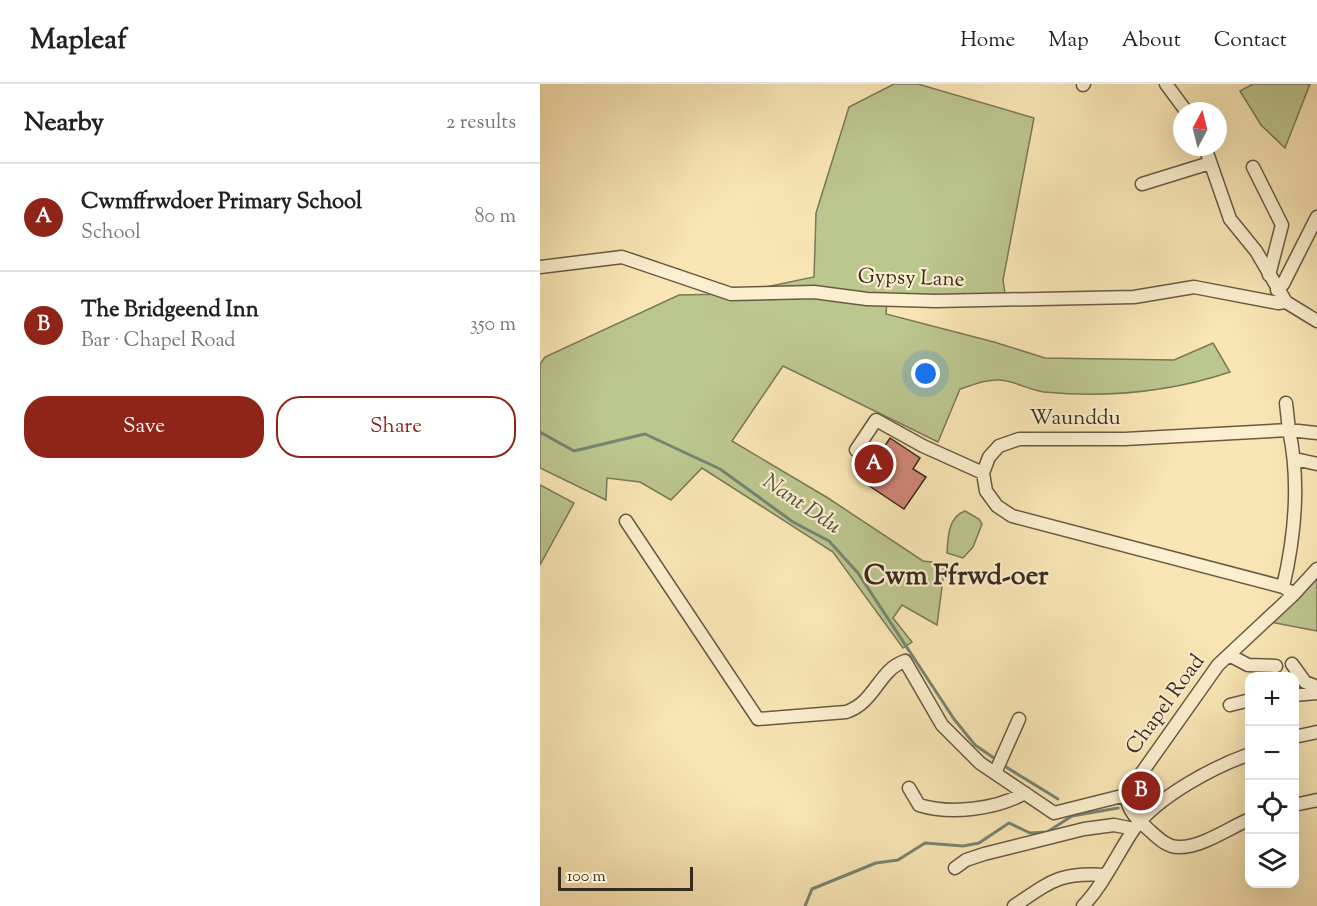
<!DOCTYPE html>
<meta charset="utf-8">
<style>
:root{--surface:#fff;--page:#f2f2f2;--text:#222;--muted:#767676;--line:#e0e0e0;--accent:#8f2418}
body{margin:0;font-family:"Sorts Mill Goudy",serif;background:var(--page);color:var(--text)}
.controls{position:absolute;right:18px;bottom:18px;display:grid;overflow:hidden;border-radius:12px;box-shadow:0 6px 24px #0002}
.controls button{width:54px;height:54px;display:grid;place-items:center;padding:0;border:0;border-bottom:2px solid var(--line);background:var(--surface);color:var(--text);font:30px sans-serif}
.compass{position:absolute;left:633px;top:18px;width:54px;height:54px;border-radius:50%;background:var(--surface);box-shadow:0 6px 24px #0002;rotate:7deg}
.scale{position:absolute;left:18px;bottom:15px;width:135px;box-sizing:border-box;padding-left:6px;border:3px solid #372b21;border-top:0;font-size:16px;line-height:21px;white-space:nowrap;color:#372b21;-webkit-text-stroke:4px #fcefcf;paint-order:stroke}
.you{position:absolute;left:386px;top:290px;width:21px;height:21px;margin:-15px;border:4px solid #fff;border-radius:50%;background:#1a73e8;box-shadow:0 0 0 9px #1a73e833}
.badge{display:grid;place-items:center;width:39px;height:39px;border-radius:50%;background:var(--accent);color:#fff;font-size:20px;font-weight:700}
.pin{position:absolute;translate:-50% -50%;border:3px solid #fff;box-shadow:0 2px 6px #0006}
.list{margin:0;padding:0;list-style:none}
h2{display:flex;justify-content:space-between;align-items:center;height:78px;margin:0;padding:0 24px;font-size:26px}
h2 small{font-size:20px;font-weight:400;color:var(--muted)}
.list li{display:grid;grid-template-columns:39px 1fr auto;gap:18px;align-items:center;box-sizing:border-box;height:108px;padding:0 24px;border-top:2px solid var(--line)}
.list b{display:block;font-size:22px;white-space:nowrap}
.list p{margin:0;font-size:20px;white-space:nowrap;color:var(--muted)}
.list em{font-size:20px;font-style:normal;color:var(--muted)}
.actions{display:flex;gap:12px;padding:18px 24px}
.actions a{flex:1;padding:14px 0;border:2px solid var(--accent);border-radius:24px;text-align:center;font-size:21px;color:var(--accent)}
.actions .main{background:var(--accent);color:#fff}
.icon{flex:none;width:33px;height:33px;fill:none;stroke:currentColor;stroke-width:2;stroke-linecap:round;stroke-linejoin:round}
.map{position:relative;flex:none;width:777px;height:822px;overflow:hidden}
header{display:flex;align-items:center;gap:36px;box-sizing:border-box;height:84px;padding:0 30px;background:var(--surface);border-bottom:2px solid var(--line)}
header strong{font-size:28px}
nav{display:flex;gap:33px;margin-inline-start:auto;font-size:21px}
main{display:flex}
aside{flex:1;background:var(--surface)}
.map>svg:first-child{display:block}
.green{fill:#bcc68f;stroke:#7a7858;stroke-width:1.5}
.lines{fill:none;stroke-linecap:round;stroke-linejoin:round}
.stream{stroke:#758474;stroke-width:3}
.building{fill:#d18778;stroke:#372b21;stroke-width:1.5}
.minor-casing{stroke:#685a46;stroke-width:15}
.minor{stroke:#fcefcf;stroke-width:12}
.labels{text-anchor:middle;dominant-baseline:central;stroke-width:4.5;stroke-linejoin:round;paint-order:stroke}
.street-label{font-size:21px;fill:#372b21;stroke:#fcefcf}
.water-label{font-size:22px;font-style:italic;fill:#515044;stroke:#fcefcf}
.district-label{font-size:27px;font-weight:bold;fill:#372b21;stroke:#fcefcf}
</style>
<header>
<strong>Mapleaf</strong>
<nav><a>Home</a><a>Map</a><a>About</a><a>Contact</a></nav>
</header>
<main>
<aside>
<h2>Nearby<small>2 results</small></h2>
<ul class="list">
<li><span class="badge">A</span><div><b>Cwmffrwdoer Primary School</b><p>School</p></div><em>80 m</em></li>
<li><span class="badge">B</span><div><b>The Bridgeend Inn</b><p>Bar · Chapel Road</p></div><em>350 m</em></li>
</ul>
<div class="actions"><a class="main">Save</a><a>Share</a></div>
</aside>
<div class="map">
<svg width="777" height="822" viewBox="0 0 777 822">
<rect width="100%" height="100%" fill="#fae6b5"/>
<filter id="stains"><feTurbulence type="fractalNoise" baseFrequency=".00333" numOctaves="4"/><feColorMatrix values="0 0 0 0 .2 0 0 0 0 .09 0 0 0 0 .02 0 0 0 .5 -.17"/></filter>
<radialGradient id="worn" r=".72"><stop offset=".6" stop-color="#630" stop-opacity="0"/><stop offset="1" stop-color="#630" stop-opacity=".3"/></radialGradient>
<path class="green" d="M354,0H378L494,34L463,196L466,216H347L346,230L454,258L505,274L634,276L673,259L690,288C630,308 567,314 504,308C489,306 475,297 460,296C446,295 433,301 420,305L398,358L243,282L192,357L288,414L383,477L405,480L397,541L362,521L353,534L372,558L363,564L293,468L162,384L131,416L100,398L67,394L66,416L0,384V280L5,273L139,211L191,210L274,193L276,129L309,23Z
M713,0H770L745,64L721,41L700,7Z
M0,401L34,419L0,481Z
M425,427L439,435L442,440L433,463L423,474L407,469C408,453 408,433 425,427Z
M777,489V547L730,538Z"/>
<g class="lines">
<path class="stream" d="M0,348L34,367L105,350L180,385L253,438L289,457L318,489L414,635L435,661L454,674
M466,683L518,715
M265,822L272,805L336,779L358,776L385,759L423,762L439,759L469,739L490,749L507,748L532,732L578,724"/>
</g>
<path class="building" d="M350,354L380,374L373,385L386,393L364,425L322,397Z"/>
<g class="lines">
<g class="minor-casing">
<path id="minor" d="M626,0L646,27
M543,1L544,0
M665,63L690,135L716,167L746,218L777,237
M713,83L742,141L729,191
M602,100L670,79
M0,183L82,173L191,210L274,208L327,215L396,217L594,213L654,203L738,219L746,218
M737,206L743,200L777,133
M746,319L749,346L777,349
M316,366L336,336L383,362L443,389
M755,375L777,380
M86,437L218,635L306,628C336,618 338,586 365,577L402,641L440,679L514,729L586,711
M743,503C755,452 760,397 749,346L585,355H479L459,362L449,373L443,389L446,407L457,422L472,432L743,503L754,510
M689,571L708,581L736,582
M752,580L765,598L777,603
M754,611L777,609
M690,621L710,616
M754,653L777,648
M455,689L479,635
M369,704L379,721C411,731 456,725 485,709
M754,721L777,716
M710,735C689,744 662,763 640,763C627,764 617,753 608,745C596,734 588,727 586,711L678,581L754,510L777,485
M415,784L426,776L444,770L544,745L574,741L594,745
M474,822C511,797 520,788 565,791
M543,822C564,800 577,770 594,745C617,713 673,683 710,670"/>
</g>
<use href="#minor" class="minor"/>
</g>
<g class="labels">
<g class="street-label">
<text transform="translate(371 195) rotate(2)">Gypsy Lane</text>
<text x="535" y="335">Waunddu</text>
<text transform="translate(626 621) rotate(-54)">Chapel Road</text>
</g>
<g class="water-label">
<text transform="translate(261 421) rotate(34)">Nant Ddu</text>
</g>
<g class="district-label">
<text x="416" y="493">Cwm Ffrwd-oer</text>
</g>
</g>
<rect width="100%" height="100%" filter="url(#stains)"/>
<rect width="100%" height="100%" fill="url(#worn)"/>
</svg>
<div class="controls">
<button>+</button>
<button>−</button>
<button><svg class="icon" aria-label="locate" viewBox="0 0 24 24"><circle cx="12" cy="12" r="6"/><path d="M12 2v4M12 18v4M2 12h4M18 12h4"/></svg></button>
<button><svg class="icon" aria-label="layers" viewBox="0 0 24 24"><path d="M12 4l9 5-9 5-9-5zM3 14l9 5 9-5"/></svg></button>
</div>
<svg class="compass" viewBox="-18 -18 36 36"><path d="M0-13l5 13h-10z" fill="#e53935"/><path d="M0 13l5-13h-10z" fill="#767676"/></svg>
<div class="scale">100 m</div>
<div class="you"></div>
<div class="pin badge" style="left:334px;top:380px">A</div>
<div class="pin badge" style="left:601px;top:707px">B</div>
</div>
</main>
